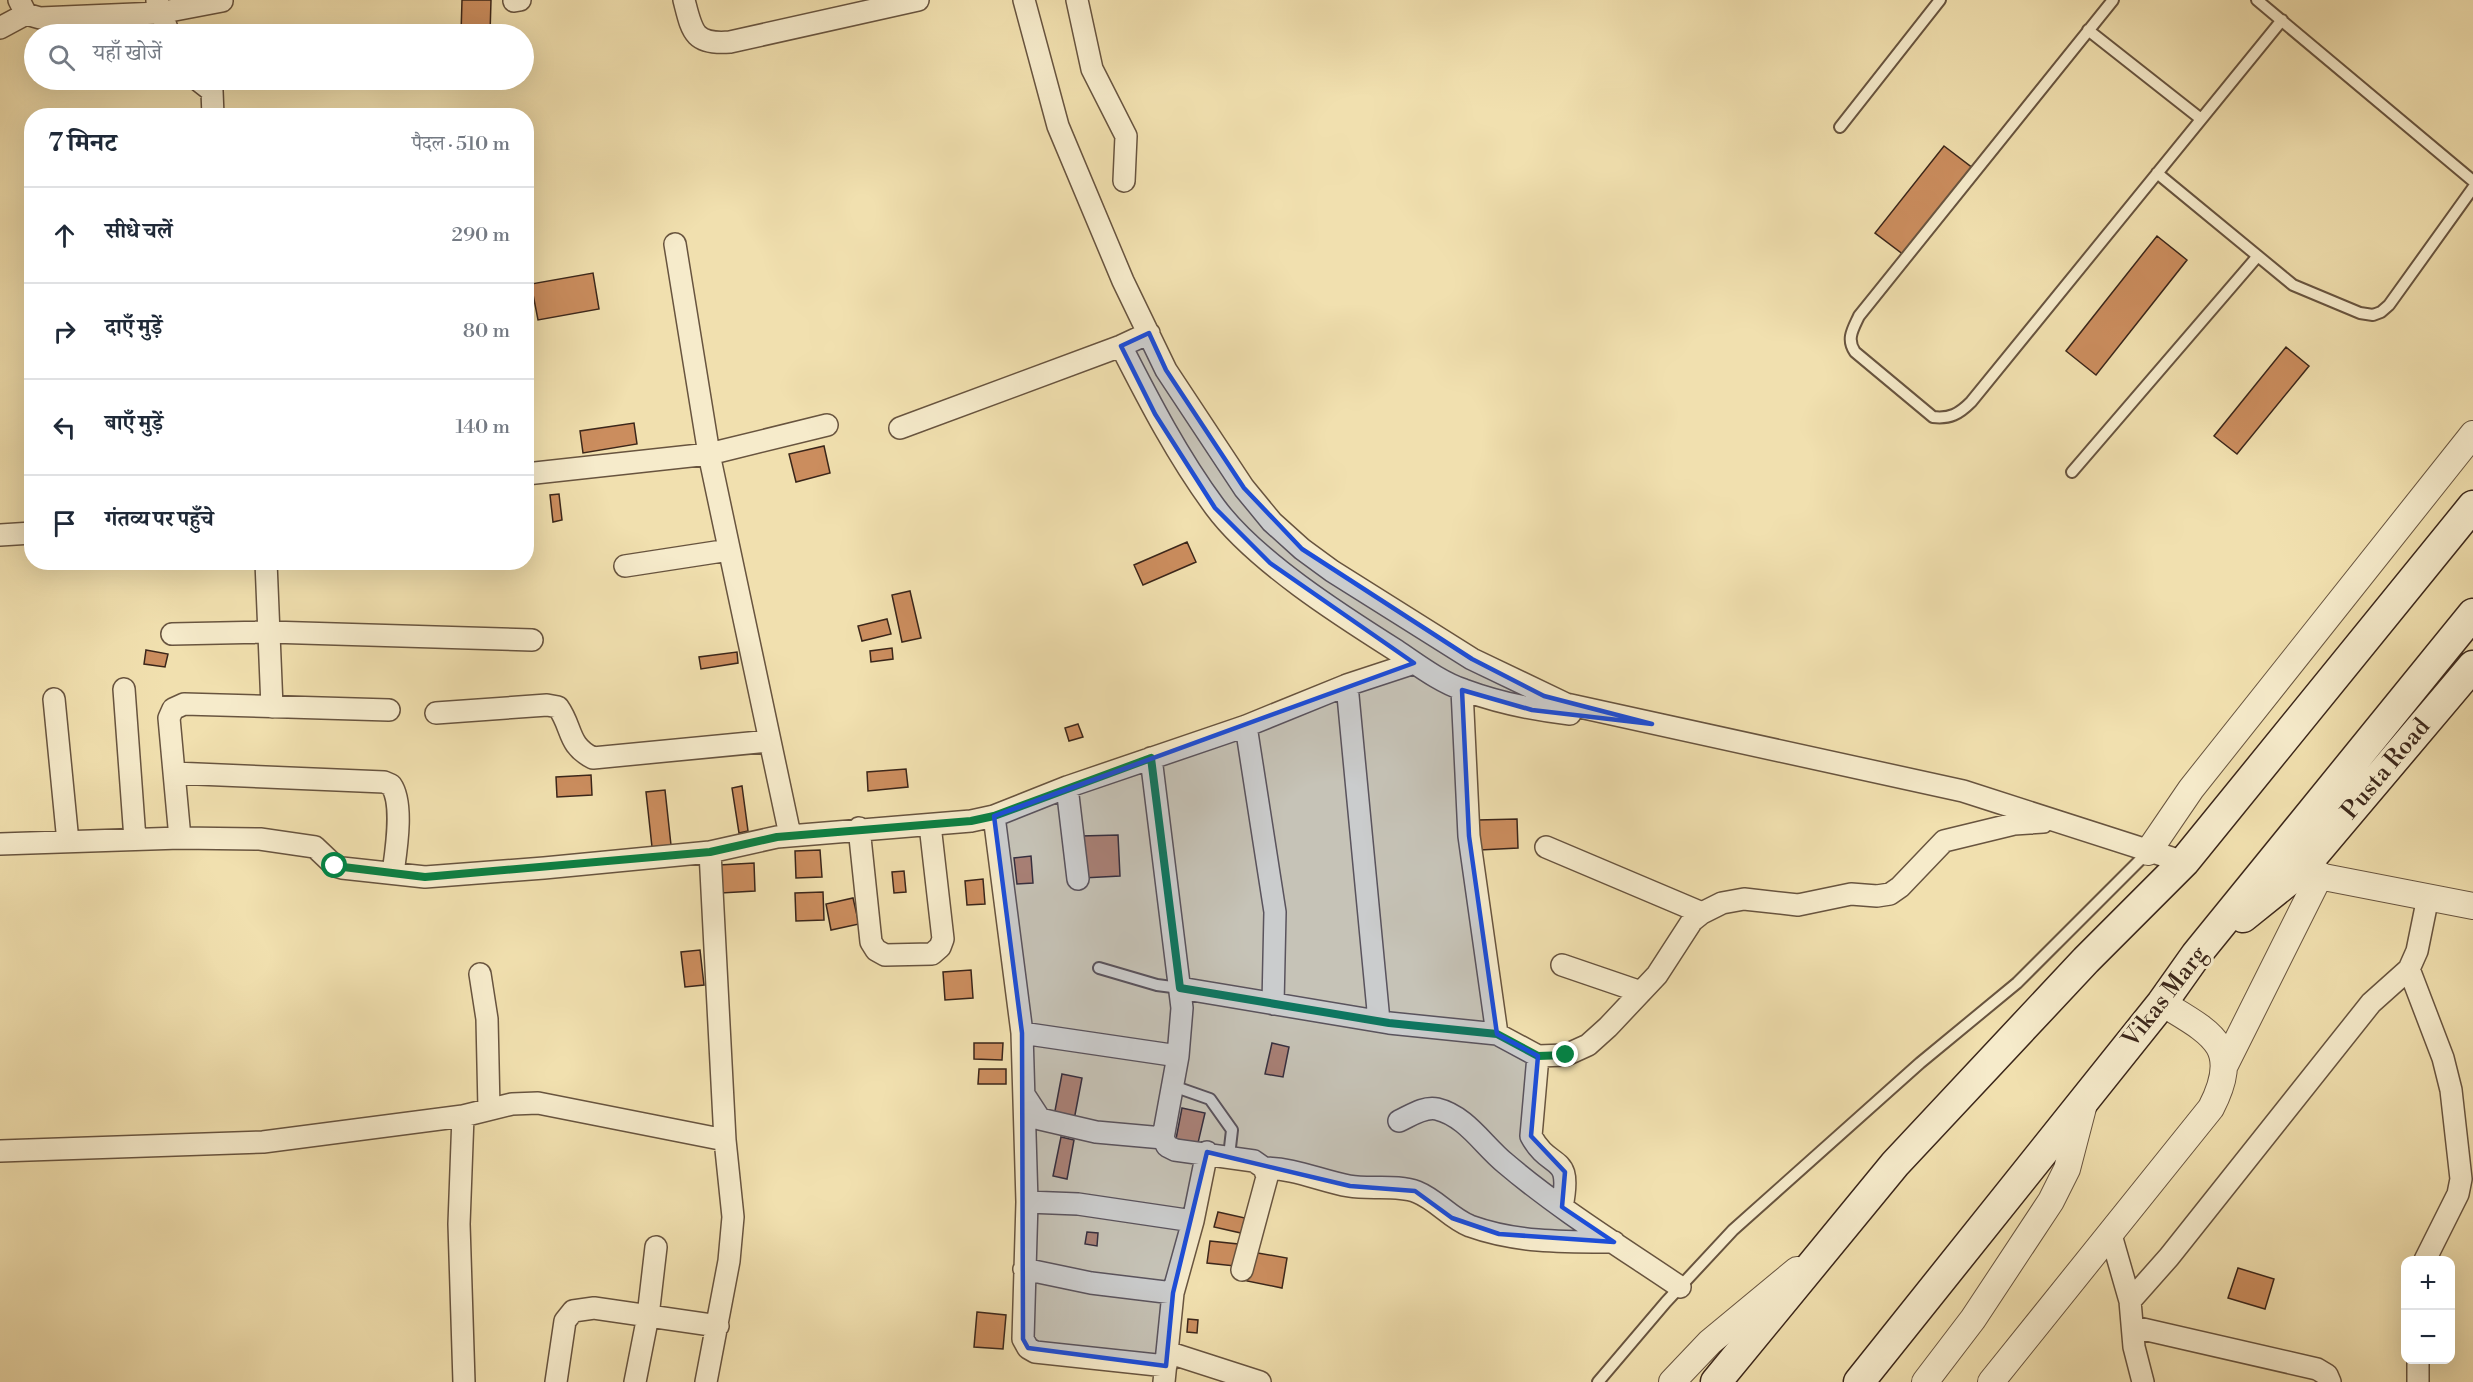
<!DOCTYPE html>
<html lang="hi">
<meta charset="utf-8">
<style>
:root{--surface:#fff;--page:#f6f6f7;--text:#1f2937;--muted:#747a83;--line:#e0e1e3}
body{margin:0;font-family:"Libre Bodoni","Noto Serif Devanagari",serif;background:var(--page);color:var(--text)}
.controls{position:absolute;right:18px;bottom:18px;display:grid;overflow:hidden;border-radius:12px;box-shadow:0 6px 24px #0002}
.controls button{width:54px;height:54px;display:grid;place-items:center;padding:0;border:0;border-bottom:2px solid var(--line);background:var(--surface);color:var(--text);font:30px sans-serif}
.stop{position:absolute;width:18px;height:18px;margin:-14px;border:4px solid #0b8043;border-radius:50%;background:#fff}
.stop.end{background:#0b8043;border-color:#fff;box-shadow:0 2px 6px #0008}
.list{margin:0;padding:0;list-style:none}
h2{display:flex;justify-content:space-between;align-items:center;height:78px;margin:0;padding:0 24px;font-size:26px}
h2 small{font-size:20px;font-weight:400;color:var(--muted)}
.list li{display:grid;grid-template-columns:39px 1fr auto;gap:18px;align-items:center;box-sizing:border-box;height:96px;padding:0 24px;border-top:2px solid var(--line)}
.list b{display:block;font-size:22px;white-space:nowrap}
.list em{font-size:20px;font-style:normal;color:var(--muted)}
.icon{flex:none;width:33px;height:33px;fill:none;stroke:currentColor;stroke-width:2;stroke-linecap:round;stroke-linejoin:round}
.map{position:relative;flex:none;width:2473px;height:1382px;overflow:hidden}
.search{position:absolute;background:var(--surface);box-shadow:0 6px 24px #0002;left:24px;top:24px;width:510px;height:66px;display:flex;align-items:center;gap:15px;box-sizing:border-box;padding:0 21px;border-radius:33px;color:var(--muted);font-size:22px}
.panel{position:absolute;background:var(--surface);box-shadow:0 6px 24px #0002;left:24px;top:108px;width:510px;height:462px;border-radius:24px}
.map>svg:first-child{display:block}
.building{fill:#cb8d5e;stroke:#3b261a;stroke-width:1.5}
.lines{fill:none;stroke-linecap:round;stroke-linejoin:round}
.service-casing{stroke:#68543f;stroke-width:14}
.minor-casing{stroke:#68543f;stroke-width:24}
.tertiary-casing{stroke:#68543f;stroke-width:28}
.secondary-casing{stroke:#3b261a;stroke-width:33}
.service{stroke:#f6ebcb;stroke-width:10}
.minor{stroke:#f6ebcb;stroke-width:21}
.tertiary{stroke:#f6ebcb;stroke-width:26}
.secondary{stroke:#f6ebcb;stroke-width:30}
.route{stroke:#0b8043;stroke-width:8}
.marked{fill:#1d4ed8;fill-opacity:0.2;stroke:#1d4ed8;stroke-width:4.5;stroke-linejoin:round}
.labels{text-anchor:middle;dominant-baseline:central;stroke-width:6;stroke-linejoin:round;paint-order:stroke}
.street-label{font-size:24px;fill:#3b261a;stroke:#f6ebcb}
</style>
<div class="map">
<svg width="2473" height="1382" viewBox="0 0 2473 1382">
<rect width="100%" height="100%" fill="#f1e0af"/>
<filter id="stains"><feTurbulence type="fractalNoise" baseFrequency=".00333" numOctaves="4"/><feColorMatrix values="0 0 0 0 .2 0 0 0 0 .09 0 0 0 0 .02 0 0 0 .5 -.17"/></filter>
<radialGradient id="worn" r=".72"><stop offset=".6" stop-color="#630" stop-opacity="0"/><stop offset="1" stop-color="#630" stop-opacity=".3"/></radialGradient>
<path class="building" d="M462,0H491L490,34H461Z
M1944,146L1974,169L1904,255L1875,233Z
M2157,236L2187,260L2096,375L2066,351Z
M593,273L599,309L538,320L531,284Z
M2286,347L2309,366L2237,454L2214,436Z
M634,423L637,444L583,453L580,431Z
M824,446L830,473L796,482L789,454Z
M559,494L562,520L553,522L550,495Z
M1187,542L1196,562L1143,585L1134,565Z
M910,591L921,638L902,642L892,595Z
M887,619L891,634L862,641L858,626Z
M892,648L893,659L871,662L870,651Z
M146,650L168,654L165,667L144,664Z
M737,652L738,663L701,669L699,657Z
M1078,724L1083,737L1069,741L1065,728Z
M906,769L908,787L868,791L867,772Z
M591,775L592,795L557,797L556,777Z
M742,786L748,831L739,833L732,788Z
M665,790L671,845L652,847L646,792Z
M1517,819L1518,848L1480,850L1478,820Z
M1118,835L1120,876L1083,878L1081,836Z
M820,850L822,877L796,878L795,851Z
M1031,856L1033,883L1017,884L1014,858Z
M754,863L755,891L721,893L719,865Z
M904,871L906,892L894,893L892,872Z
M983,879L985,904L967,905L965,881Z
M823,892L824,920L796,921L795,893Z
M853,898L859,924L831,930L826,904Z
M700,950L704,985L685,987L681,952Z
M971,970L973,998L945,1000L943,972Z
M974,1043H1003L1002,1060L974,1059Z
M1272,1043L1289,1047L1283,1077L1265,1074Z
M979,1069H1006V1084H978Z
M1062,1074L1082,1078L1074,1120L1054,1116Z
M1182,1108L1205,1113L1198,1143L1176,1139Z
M1061,1137L1074,1140L1067,1179L1053,1176Z
M1218,1212L1245,1218L1241,1233L1214,1227Z
M1087,1232L1098,1233L1097,1246L1085,1244Z
M1210,1241L1238,1244L1235,1266L1207,1263Z
M1252,1252L1287,1258L1282,1288L1247,1281Z
M2238,1268L2274,1279L2265,1309L2228,1298Z
M977,1312L1006,1315L1003,1349L974,1347Z
M1188,1319L1198,1320L1197,1333L1187,1332Z"/>
<g class="lines">
<g class="service-casing">
<path id="service" d="M2113,0L1859,316C1853,329 1846,339 1855,352L1933,417C1950,419 1959,414 1971,402L2282,20
M2257,0L2473,181
M2088,30L2201,119
M1840,127L1940,0
M2157,173L2293,285L2360,313L2373,315L2381,312L2389,305L2473,188
M2072,472L2257,257
M1099,968L1157,985L1180,988
M1173,1086L1210,1099L1232,1130L1229,1156
M1598,1382L1666,1302L1733,1230L1920,1063L2017,983L2148,852"/>
</g>
<g class="minor-casing">
<path id="minor" d="M19,0L26,14L40,18L159,13L222,1
M684,0C692,31 693,45 730,42L918,0
M1024,0L1058,126L1123,281L1166,370L1244,488L1272,522L1302,549L1332,571L1472,659L1566,704L1963,791L2184,862
M1077,0L1092,69L1126,136L1124,181
M157,1L169,34
M514,1L520,0
M0,28L26,14
M198,80L212,91L213,116
M675,244L709,454L790,835
M1121,346C1149,401 1178,457 1215,507C1255,561 1340,615 1397,651C1418,665 1440,682 1464,690C1499,703 1534,710 1570,714
M900,428L1121,346L1149,333
M526,474L709,454L827,425
M0,535L32,533
M266,562L272,707
M625,566L729,550
M172,634L269,632L532,640
M1347,685L1379,1021
M124,689L135,839
M1462,690L1469,836L1497,1034
M54,699L68,842
M436,713L547,705L558,707C573,728 567,745 593,758L770,741
M1246,726L1275,912L1273,1004
M1151,758L1182,1008L1178,1056L1163,1138L1167,1146L1175,1150L1254,1161L1264,1168L1267,1177L1242,1270
M174,773L384,782L391,785C404,803 396,851 393,873
M1067,787L1078,879
M994,816L1022,1033L1027,1202L1023,1339L1028,1348L1035,1352L1166,1366
M859,828L871,942L876,950L885,955L932,954L940,947L943,939L930,825
M180,838L169,718L173,709L184,704L389,710
M0,844L180,838L260,839L315,847L335,866L342,868L425,877L544,868L710,852L777,837L971,821L994,816L1067,787L1246,726L1347,685L1414,663
M1546,847L1702,913
M1562,965L1641,992
M2409,969L2443,1058L2451,1090L2461,1179L2458,1194L2425,1260
M480,974L487,1019L489,1109
M1180,988L1389,1023L1497,1034L1538,1056L1566,1055L1588,1045L1608,1027L1657,975L1692,921L1702,913L1722,903L1744,899L1798,905L1851,894L1877,896L1890,894L1900,887L1944,841L2014,824L2043,822
M1022,1033L1178,1056
M1538,1056L1531,1136C1551,1173 1573,1151 1562,1207
M1025,1096L1040,1119L1096,1132L1163,1138
M463,1116L459,1224L464,1382
M1399,1121C1410,1116 1424,1106 1437,1109C1466,1116 1483,1145 1505,1163C1559,1209 1621,1247 1680,1287
M0,1151L263,1142L463,1116L512,1104L538,1103L725,1140
M1264,1168C1294,1168 1321,1181 1349,1186C1370,1190 1397,1184 1417,1192C1437,1200 1450,1218 1470,1226C1517,1243 1566,1242 1614,1242
M1027,1202L1078,1204L1193,1221
M2111,1235L2130,1301L2134,1347L2143,1382
M1024,1269L1091,1283L1173,1293
M2130,1301L2169,1257L2371,1003L2409,969L2417,951L2428,897
M2134,1327L2317,1369L2327,1375L2330,1382
M1167,1352L1260,1382
M556,1382L565,1321L573,1311L594,1308L718,1326
M635,1382L648,1316L656,1247
M706,1382L729,1261L733,1217L725,1140L710,852
M1164,1382L1173,1293L1193,1221L1207,1152
M2418,1382V1360"/>
</g>
<g class="tertiary-casing">
<path id="tertiary" d="M2148,852L2191,789L2473,434
M2303,873L2473,906
M2225,1065L2320,875
M1672,1382L1710,1342L1797,1270
M1925,1382L1973,1319L2051,1201L2067,1169L2085,1100
M1991,1382L2211,1108C2243,1046 2211,1033 2162,1003"/>
</g>
<g class="secondary-casing">
<path id="secondary" d="M2243,917L2299,872L2473,666
M1716,1382L1895,1164L2086,960L2184,862L2473,506
M1859,1382L2162,1003L2196,955L2473,614"/>
</g>
<use href="#service" class="service"/>
<use href="#minor" class="minor"/>
<use href="#tertiary" class="tertiary"/>
<use href="#secondary" class="secondary"/>
</g>
<g class="lines">
<path class="route" d="M335,866L425,877L710,852L777,837L971,821L994,816L1151,758L1180,988L1389,1023L1497,1034L1538,1056L1566,1055"/>
</g>
<path class="marked" d="M1149,333L1166,370L1244,488L1302,549L1472,659L1544,696L1652,724L1532,710L1462,690L1469,836L1497,1034L1538,1056L1531,1136L1565,1172L1562,1207L1614,1242L1499,1234L1452,1218L1415,1191L1350,1186L1207,1152L1173,1293L1166,1366L1028,1348L1023,1339L1022,1033L994,816L1414,663L1270,563L1215,508L1155,414L1121,346Z"/>
<g class="labels">
<g class="street-label">
<text transform="translate(2386 769) rotate(-50)">Pusta Road</text>
<text transform="translate(2165 997) rotate(-52)">Vikas Marg</text>
</g>
</g>
<rect width="100%" height="100%" filter="url(#stains)"/>
<rect width="100%" height="100%" fill="url(#worn)"/>
</svg>
<div class="controls">
<button>+</button>
<button>−</button>
</div>
<div class="stop" style="left:335px;top:866px"></div>
<div class="stop end" style="left:1566px;top:1055px"></div>
<div class="search"><svg class="icon" aria-label="search" viewBox="0 0 24 24"><circle cx="10" cy="10" r="6"/><path d="M15 15l6 6"/></svg>यहाँ खोजें</div>
<section class="panel">
<h2>7 मिनट<small>पैदल · 510 m</small></h2>
<ul class="list">
<li><svg class="icon" aria-label="ahead" viewBox="0 0 24 24"><path d="M12 20V5M6 11l6-6 6 6"/></svg><div><b>सीधे चलें</b></div><em>290 m</em></li>
<li><svg class="icon" aria-label="right" viewBox="0 0 24 24"><path d="M7 20v-9h11M14 6l5 5-5 5"/></svg><div><b>दाएँ मुड़ें</b></div><em>80 m</em></li>
<li><svg class="icon" aria-label="left" viewBox="0 0 24 24"><path d="M17 20v-9H6M10 6l-5 5 5 5"/></svg><div><b>बाएँ मुड़ें</b></div><em>140 m</em></li>
<li><svg class="icon" aria-label="arrive" viewBox="0 0 24 24"><path d="M6 21V4h12l-3 4 3 4H6"/></svg><div><b>गंतव्य पर पहुँचे</b></div></li>
</ul>
</section>
</div>
